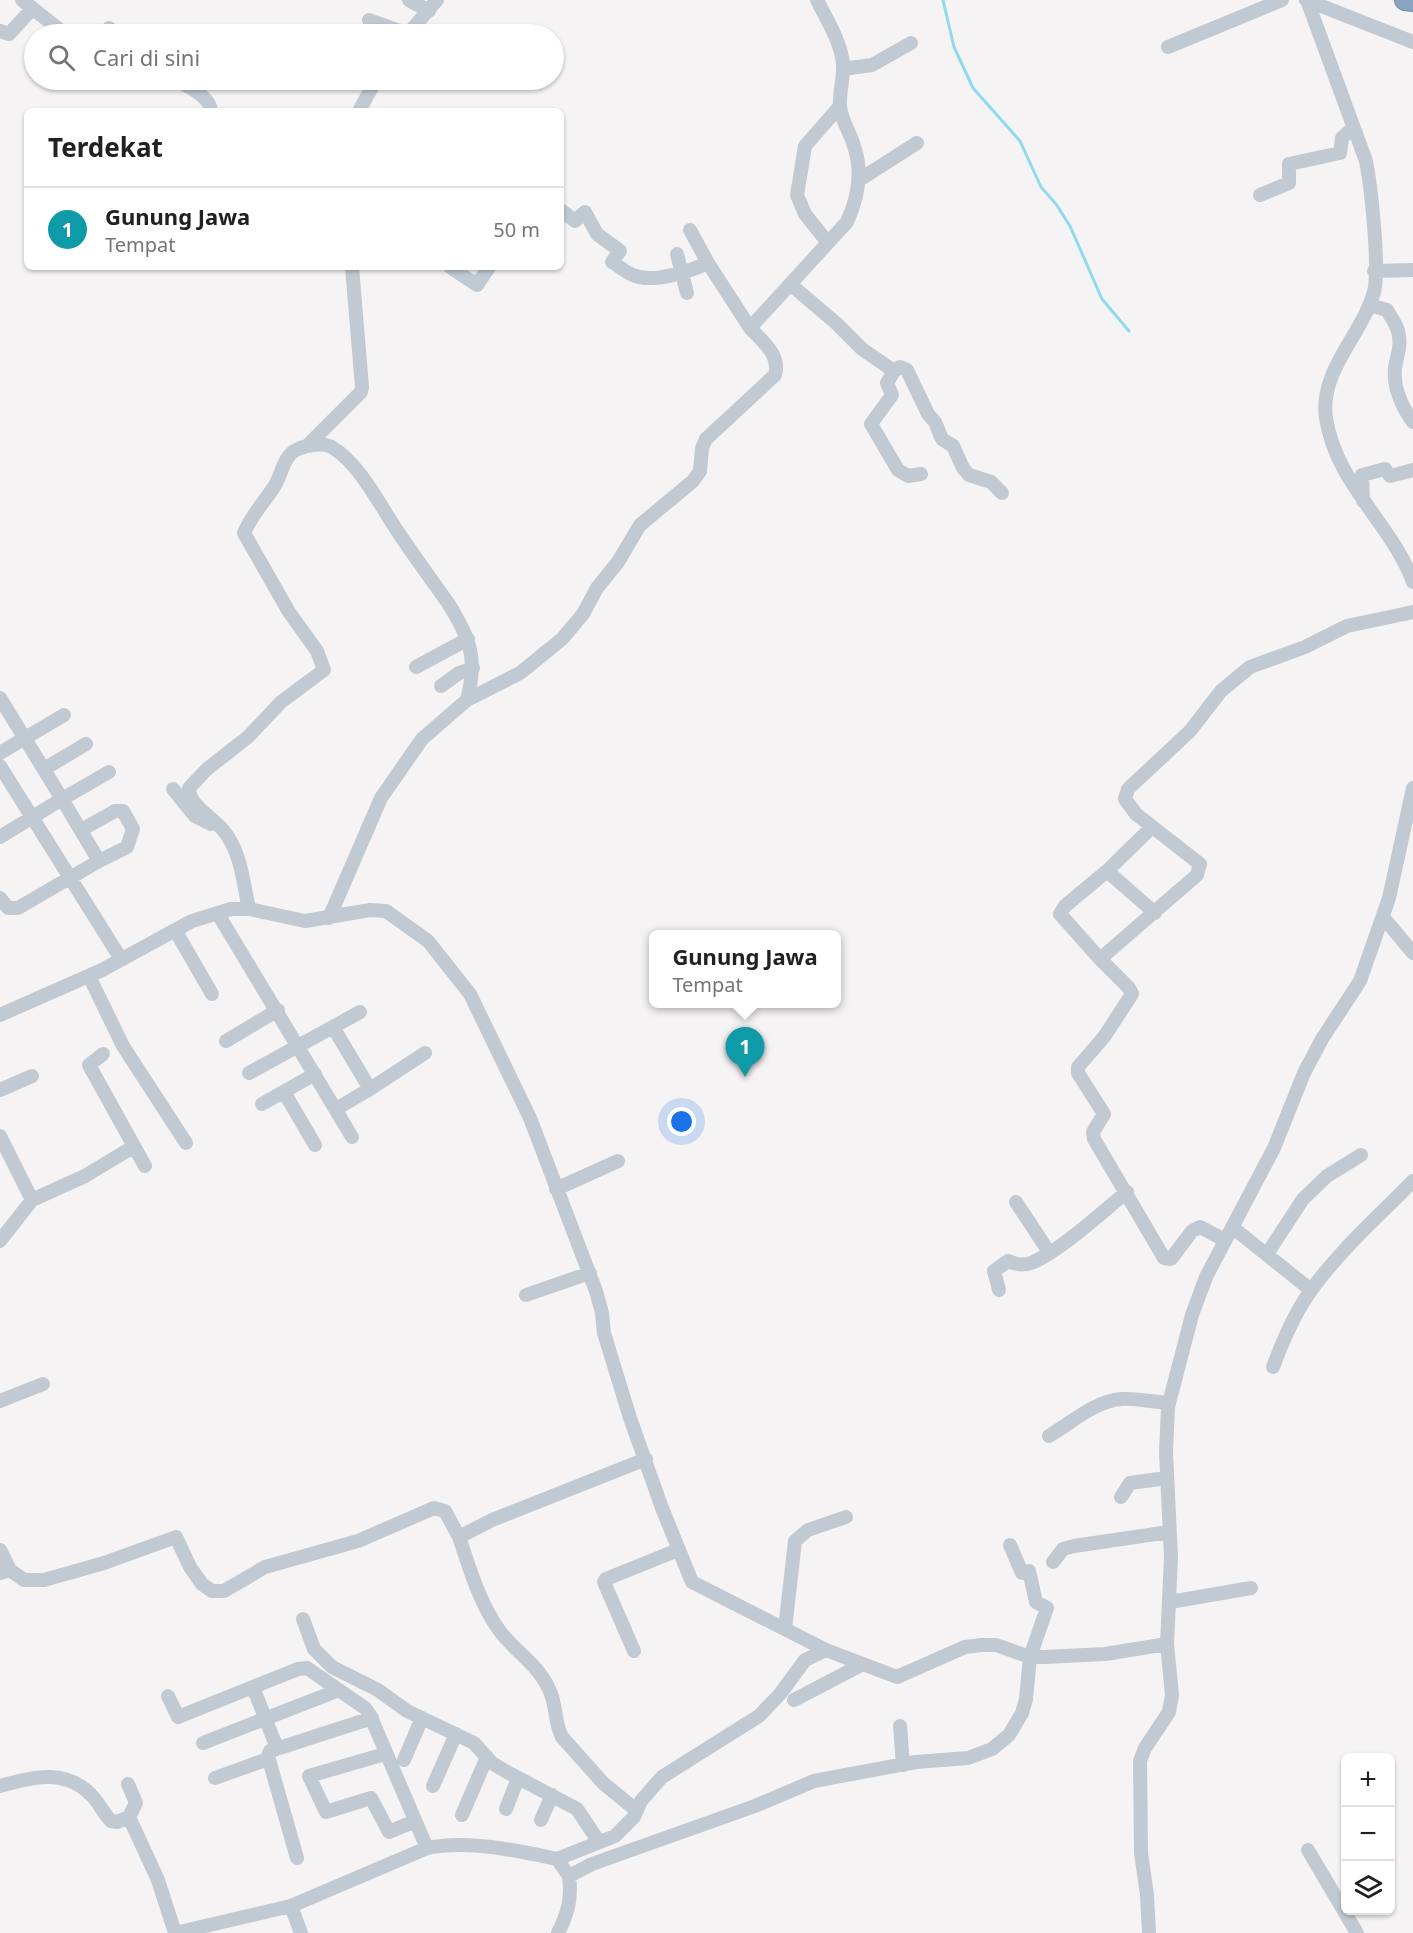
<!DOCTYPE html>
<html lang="id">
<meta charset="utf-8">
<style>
:root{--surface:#fff;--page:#f2f2f2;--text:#202124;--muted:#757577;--line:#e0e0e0;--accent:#1a73e8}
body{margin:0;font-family:"Noto Sans",sans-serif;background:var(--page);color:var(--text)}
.controls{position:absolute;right:18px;bottom:18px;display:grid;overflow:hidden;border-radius:9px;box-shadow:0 2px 4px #0004}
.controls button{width:54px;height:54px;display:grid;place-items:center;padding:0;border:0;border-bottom:2px solid var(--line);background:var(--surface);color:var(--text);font:30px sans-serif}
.you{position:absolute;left:682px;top:1122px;width:21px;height:21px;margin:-15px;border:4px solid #fff;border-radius:50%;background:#1a73e8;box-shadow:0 0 0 9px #1a73e833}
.badge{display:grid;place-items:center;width:39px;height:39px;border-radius:50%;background:var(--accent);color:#fff;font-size:20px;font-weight:700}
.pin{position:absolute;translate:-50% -50px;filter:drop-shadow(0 2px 3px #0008)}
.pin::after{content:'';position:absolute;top:32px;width:21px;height:18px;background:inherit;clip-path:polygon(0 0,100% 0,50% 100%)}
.popup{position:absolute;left:649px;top:930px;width:192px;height:78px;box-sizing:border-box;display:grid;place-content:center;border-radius:9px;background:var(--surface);filter:drop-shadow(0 2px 4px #0005);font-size:20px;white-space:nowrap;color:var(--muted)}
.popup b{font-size:22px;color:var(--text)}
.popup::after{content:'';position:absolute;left:50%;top:100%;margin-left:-12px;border:12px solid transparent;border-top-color:var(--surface)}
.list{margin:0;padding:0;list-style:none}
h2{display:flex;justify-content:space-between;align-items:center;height:78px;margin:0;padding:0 24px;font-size:26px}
h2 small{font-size:20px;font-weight:400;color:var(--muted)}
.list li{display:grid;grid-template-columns:39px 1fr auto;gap:18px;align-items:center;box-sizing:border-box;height:84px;padding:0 24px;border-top:2px solid var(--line)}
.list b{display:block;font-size:22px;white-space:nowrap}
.list p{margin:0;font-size:20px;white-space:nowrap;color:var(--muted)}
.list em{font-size:20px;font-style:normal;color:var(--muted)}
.icon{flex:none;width:33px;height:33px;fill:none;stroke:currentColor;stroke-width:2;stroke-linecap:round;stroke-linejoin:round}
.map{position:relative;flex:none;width:1413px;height:1933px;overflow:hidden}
.search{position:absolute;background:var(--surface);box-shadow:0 2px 4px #0004;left:24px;top:24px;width:540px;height:66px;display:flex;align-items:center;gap:15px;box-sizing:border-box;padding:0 21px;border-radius:33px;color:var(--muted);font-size:22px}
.panel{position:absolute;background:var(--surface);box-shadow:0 2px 4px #0004;left:24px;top:108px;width:540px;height:162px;border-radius:9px}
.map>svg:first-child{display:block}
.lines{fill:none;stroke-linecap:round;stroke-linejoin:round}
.stream{stroke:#90daee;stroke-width:3}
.highway-casing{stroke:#7690ad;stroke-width:22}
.minor{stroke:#c1cad2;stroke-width:14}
.highway{stroke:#8ba5c1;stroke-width:20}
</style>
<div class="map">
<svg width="1413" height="1933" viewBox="0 0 1413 1933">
<rect width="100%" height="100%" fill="#f5f3f3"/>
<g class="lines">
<path class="stream" d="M943,0L954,47L973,88L1020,141L1041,187L1056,204L1070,226L1102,299L1129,331"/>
<g class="highway-casing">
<path id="highway" d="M1405,0L1413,1"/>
</g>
<path class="minor" d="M22,0L65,34
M409,0L429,11
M1306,0L1413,42
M1307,0L1366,161C1371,187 1380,268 1374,292C1362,335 1319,371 1326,418C1336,484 1392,524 1413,582
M369,20L409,34
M109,28L117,34
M0,31L9,34L32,9
M408,34L437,0
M1168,47L1282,0
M843,69L872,65L911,43
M176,80C187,86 210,96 211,111
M359,111L376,80
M859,180L917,143
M1260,195L1289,183V164L1340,153L1342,138L1353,128
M561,210L575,221L585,212L597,234L620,251L612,262C619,266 625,272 633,275C653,284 690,271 708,263L750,328
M690,230L708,263
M828,243L805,214L797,195L805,146L840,106
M677,254L687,293
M450,267L477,285L489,267
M1374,271L1413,270
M790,284L836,323L862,349L894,371L900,367L907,370L928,414L935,422L942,439L953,446L963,468L969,475L991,482L1002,493
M1369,305L1387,310C1390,316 1396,323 1398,331C1402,345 1397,355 1395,368C1393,387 1402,407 1413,422
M894,371L887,383L892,395L871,424L898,470L908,476L921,474
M307,446L361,392L362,387L352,267
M1363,501L1362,475L1385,469L1390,476L1413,470
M416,667L468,639
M441,686L459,673L473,668
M0,698L62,799L109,772
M0,753L64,715
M0,766L121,959
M44,769L86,744
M173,789L195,816L211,824
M1152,827L1107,871L1155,913
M81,830L115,811H123L133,829L127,847L99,861
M0,837L62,799L99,861L18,908H8L0,898
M249,909C243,882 241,851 223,830C213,818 188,804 189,788L207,769L248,737L281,702L324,670L317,651L289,612L244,533C251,516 264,502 274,487C282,475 283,455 298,449C307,445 325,442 333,448C359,463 381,507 398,532C414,556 431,579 448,603C470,638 478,658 467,700
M218,914L352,1137
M1383,917L1413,953
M329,918L381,798L422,739L467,700L520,673L562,639L583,614L597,588L618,562L640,525L693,481L700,471L702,448L706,439L775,375C781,355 762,341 750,328L847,222C858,198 863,172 854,146C850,132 841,120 840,106C839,92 844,78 843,64C841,42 827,20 817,0
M175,930L212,994
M1100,959L1060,914L1065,906L1107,871
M89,976L123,1046L186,1143
M0,1015L102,970L192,921L231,909H249L305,921L370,910L386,911L428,941L470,994L530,1118L596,1291L602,1313L604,1333L630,1418L662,1508L692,1582L826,1650L897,1677L965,1647L982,1645H996L1030,1657H1044L1105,1654L1167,1644
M333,1027L370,1089L336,1109
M226,1041L278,1010
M103,1054L89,1065L145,1166
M249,1073L360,1012
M370,1089L425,1053
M0,1090L32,1076
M284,1092L315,1145
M262,1104L315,1074
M0,1136L32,1200L0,1241
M556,1189L618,1161
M32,1200L85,1176L133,1147
M1016,1202L1049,1252
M1232,1227L1311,1290
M1225,1240L1200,1227L1192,1231L1171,1259L1164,1258L1094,1139L1093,1132L1104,1114L1078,1073V1067L1104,1037L1132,994L1129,988L1100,959L1197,875L1200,864L1136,814L1125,799L1128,789L1190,731L1221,691L1250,667L1305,647L1347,626L1413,612
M1267,1254L1303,1199L1327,1176L1361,1155
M999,1290L994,1271L1008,1261C1015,1264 1023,1266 1031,1263C1058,1253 1103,1211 1127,1192
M526,1295L590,1273
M1273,1367C1283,1340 1295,1312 1312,1289C1341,1249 1379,1216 1413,1181
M0,1401L43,1384
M1049,1436C1071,1423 1095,1401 1121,1399C1136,1398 1153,1402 1169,1403
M1121,1497L1130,1483L1167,1478
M459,1537C470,1569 479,1602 499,1630C514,1651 538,1664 549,1689C557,1705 554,1722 562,1737L603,1783L636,1810
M0,1550L10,1570
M1053,1562L1063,1549L1074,1546L1169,1532
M0,1573L10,1570L24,1580H44L104,1563L176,1537L190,1567L202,1584L212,1591H224L265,1567L358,1541L434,1508L445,1511L459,1537L492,1520L646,1459
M1170,1602L1251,1588
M303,1619L314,1649L332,1667L378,1690L407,1711L474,1743L492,1763L507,1772L577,1809L599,1842
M785,1629L795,1541L808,1530L846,1517
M826,1650L805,1660L780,1694L759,1716L662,1777L641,1801L634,1817L615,1836L557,1859L569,1876L592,1864L755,1806L814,1781L916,1762L968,1758L992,1749L1009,1735L1022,1713L1026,1699L1030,1657L1047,1608L1036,1602L1029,1571L1022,1573L1010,1545
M634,1651L604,1582L606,1579L678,1550
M253,1687L277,1748
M168,1696L178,1717L298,1669L307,1668L365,1708L370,1715L427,1848
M794,1700L861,1665
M900,1726L903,1765
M203,1743L339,1690
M385,1754L309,1776L326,1812L371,1798L389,1832L415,1821
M404,1760L422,1718
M215,1778L268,1759
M128,1784L136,1803L129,1817L158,1880L175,1933L291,1906L427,1848C471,1840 514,1850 557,1859
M0,1786C34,1776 68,1768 94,1798C100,1805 104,1814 111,1821L117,1822L129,1817
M433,1786L456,1734
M506,1809L518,1778
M462,1815L487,1757
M541,1820L552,1795
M1308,1850L1357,1933
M297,1858L268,1756L270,1751L372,1718
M291,1906L301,1933
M558,1933C568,1913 572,1898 569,1876
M1149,1933L1147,1895L1141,1853L1140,1761L1145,1748L1169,1712L1172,1695L1167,1644L1171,1557L1166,1452L1168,1407L1192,1315L1206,1277L1274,1148L1304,1073L1322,1039L1360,981L1389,898L1413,788"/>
<use href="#highway" class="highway"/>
</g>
</svg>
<div class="controls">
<button>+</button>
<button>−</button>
<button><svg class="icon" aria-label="layers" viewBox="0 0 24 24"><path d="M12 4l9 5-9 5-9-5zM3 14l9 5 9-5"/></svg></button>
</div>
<div class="you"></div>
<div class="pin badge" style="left:745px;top:1077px;background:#0f9aa8">1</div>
<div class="popup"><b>Gunung Jawa</b>Tempat</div>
<div class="search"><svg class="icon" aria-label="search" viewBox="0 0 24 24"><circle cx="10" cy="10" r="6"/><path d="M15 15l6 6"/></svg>Cari di sini</div>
<section class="panel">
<h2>Terdekat<small></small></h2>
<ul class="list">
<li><span class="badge" style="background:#0f9aa8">1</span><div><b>Gunung Jawa</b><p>Tempat</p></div><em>50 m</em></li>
</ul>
</section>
</div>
